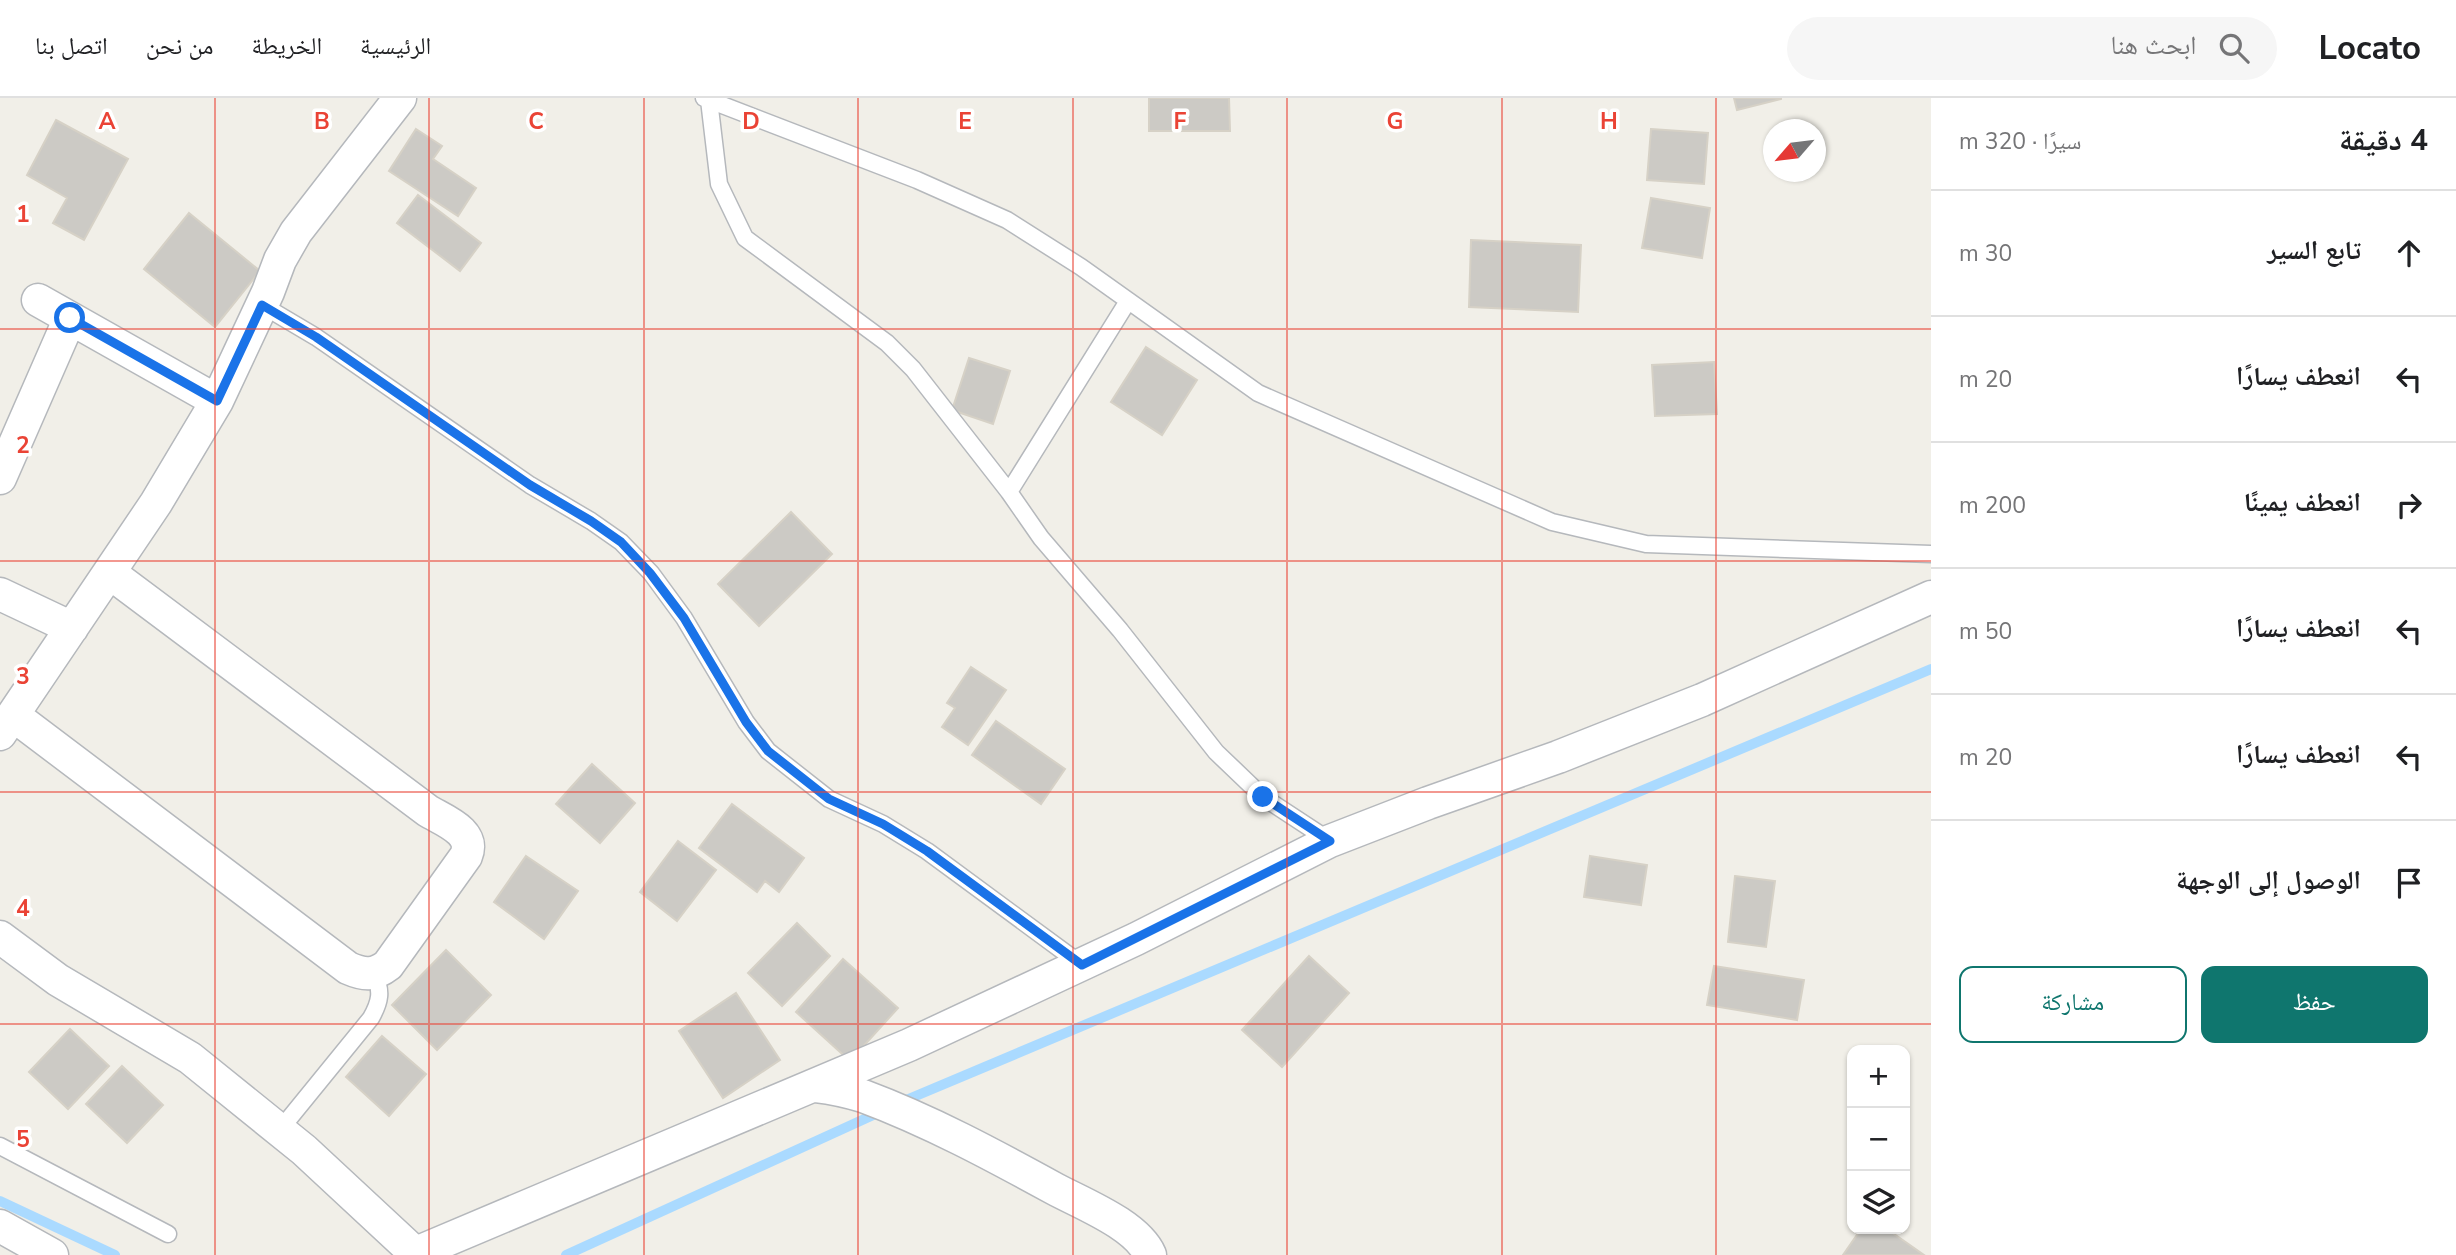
<!DOCTYPE html>
<html lang="ar">
<meta charset="utf-8">
<style>
:root{--surface:#fff;--page:#f6f6f6;--text:#202124;--muted:#757577;--line:#e0e0e0;--accent:#0f766e}
body{margin:0;font-family:"Nunito Sans","Noto Naskh Arabic",sans-serif;background:var(--page);color:var(--text);direction:rtl}
.controls{position:absolute;right:21px;bottom:21px;display:grid;overflow:hidden;border-radius:14px;box-shadow:0 2px 5px #0004}
.controls button{width:63px;height:63px;display:grid;place-items:center;padding:0;border:0;border-bottom:2px solid var(--line);background:var(--surface);color:var(--text);font:35px sans-serif}
.compass{position:absolute;left:1763px;top:21px;width:63px;height:63px;border-radius:50%;background:var(--surface);box-shadow:0 2px 5px #0004;rotate:242deg}
.stop{position:absolute;width:21px;height:21px;margin:-16px;border:5px solid #1a73e8;border-radius:50%;background:#fff}
.stop.end{background:#1a73e8;border-color:#fff;box-shadow:0 2px 7px #0008}
.list{margin:0;padding:0;list-style:none}
h2{display:flex;justify-content:space-between;align-items:center;height:91px;margin:0;padding:0 28px;font-size:30px}
h2 small{font-size:23px;font-weight:400;color:var(--muted)}
.list li{display:grid;grid-template-columns:46px 1fr auto;gap:21px;align-items:center;box-sizing:border-box;height:126px;padding:0 28px;border-top:2px solid var(--line)}
.list b{display:block;font-size:26px;white-space:nowrap}
.list em{font-size:23px;font-style:normal;color:var(--muted)}
.actions{display:flex;gap:14px;padding:21px 28px}
.actions a{flex:1;padding:16px 0;border:2px solid var(--accent);border-radius:14px;text-align:center;font-size:24px;color:var(--accent)}
.actions .main{background:var(--accent);color:#fff}
.icon{flex:none;width:38px;height:38px;fill:none;stroke:currentColor;stroke-width:2;stroke-linecap:round;stroke-linejoin:round}
.map{position:relative;flex:none;width:1931px;height:1157px;overflow:hidden;direction:ltr}
header{display:flex;align-items:center;gap:42px;box-sizing:border-box;height:98px;padding:0 35px;background:var(--surface);border-bottom:2px solid var(--line)}
header strong{font-size:33px}
nav{display:flex;gap:38px;margin-inline-start:auto;font-size:24px}
.search{width:490px;height:63px;background:var(--page);display:flex;align-items:center;gap:18px;box-sizing:border-box;padding:0 24px;border-radius:38px;color:var(--muted);font-size:26px}
main{display:flex}
aside{flex:1;background:var(--surface)}
.map>svg:first-child{display:block}
.lines{fill:none;stroke-linecap:round;stroke-linejoin:round}
.stream{stroke:#aadaff;stroke-width:10}
.building{fill:#cccac5;stroke:#d6d1c6;stroke-width:2}
.lane-casing{stroke:#b5b8bc;stroke-width:19}
.street-casing{stroke:#b5b8bc;stroke-width:35}
.lane{stroke:#fff;stroke-width:16}
.street{stroke:#fff;stroke-width:32}
.route{stroke:#1a73e8;stroke-width:9}
.grid{fill:none;stroke:#ea4335;stroke-width:2;stroke-opacity:0.55}
.grid-label{font-size:23px;text-anchor:middle;font-weight:bold;fill:#ea4335;stroke:#fff;stroke-width:7;stroke-linejoin:round;paint-order:stroke}
</style>
<header>
<strong>Locato</strong>
<div class="search"><svg class="icon" aria-label="search" viewBox="0 0 24 24"><circle cx="10" cy="10" r="6"/><path d="M15 15l6 6"/></svg>ابحث هنا</div>
<nav><a>الرئيسية</a><a>الخريطة</a><a>من نحن</a><a>اتصل بنا</a></nav>
</header>
<main>
<aside>
<h2>4 دقيقة<small>سيرًا · 320 m</small></h2>
<ul class="list">
<li><svg class="icon" aria-label="ahead" viewBox="0 0 24 24"><path d="M12 20V5M6 11l6-6 6 6"/></svg><div><b>تابع السير</b></div><em>30 m</em></li>
<li><svg class="icon" aria-label="left" viewBox="0 0 24 24"><path d="M17 20v-9H6M10 6l-5 5 5 5"/></svg><div><b>انعطف يسارًا</b></div><em>20 m</em></li>
<li><svg class="icon" aria-label="right" viewBox="0 0 24 24"><path d="M7 20v-9h11M14 6l5 5-5 5"/></svg><div><b>انعطف يمينًا</b></div><em>200 m</em></li>
<li><svg class="icon" aria-label="left" viewBox="0 0 24 24"><path d="M17 20v-9H6M10 6l-5 5 5 5"/></svg><div><b>انعطف يسارًا</b></div><em>50 m</em></li>
<li><svg class="icon" aria-label="left" viewBox="0 0 24 24"><path d="M17 20v-9H6M10 6l-5 5 5 5"/></svg><div><b>انعطف يسارًا</b></div><em>20 m</em></li>
<li><svg class="icon" aria-label="arrive" viewBox="0 0 24 24"><path d="M6 21V4h12l-3 4 3 4H6"/></svg><div><b>الوصول إلى الوجهة</b></div></li>
</ul>
<div class="actions"><a class="main">حفظ</a><a>مشاركة</a></div>
</aside>
<div class="map">
<svg width="1931" height="1157" viewBox="0 0 1931 1157">
<rect width="100%" height="100%" fill="#f1efe8"/>
<g class="lines">
<path class="stream" d="M899,1005L1931,571
M0,1103L115,1157
M566,1157L882,1013"/>
</g>
<path class="building" d="M1149,0H1229L1230,33H1149Z
M1734,0H1781V1L1737,12Z
M56,22L128,61L84,142L53,125L67,100L27,77Z
M416,31L442,48L433,61L476,90L458,118L389,73Z
M1651,31L1708,35L1704,86L1647,82Z
M418,97L481,145L460,173L397,125Z
M1651,100L1710,110L1702,160L1642,150Z
M189,115L260,173L215,229L144,171Z
M1471,142L1581,147L1578,214L1469,209Z
M1146,249L1197,282L1162,337L1111,304Z
M969,260L1010,273L993,326L952,312Z
M1714,264L1717,316L1655,318L1652,267Z
M791,414L832,456L759,528L718,486Z
M971,569L1006,592L968,647L942,629L955,610L947,605Z
M996,623L1065,671L1041,706L972,657Z
M592,666L635,705L600,745L556,706Z
M732,706L804,760L779,794L765,783L757,794L699,750Z
M678,743L716,772L677,823L640,794Z
M526,758L578,793L544,841L494,804Z
M1590,758L1647,767L1641,807L1584,799Z
M1735,778L1775,783L1766,849L1728,844Z
M797,825L830,858L782,908L748,875Z
M446,852L491,897L437,952L392,907Z
M1309,858L1349,895L1282,969L1242,932Z
M843,861L898,910L850,963L796,914Z
M1714,868L1804,882L1797,922L1707,907Z
M736,895L780,962L723,1000L679,933Z
M70,931L109,968L68,1011L29,974Z
M382,938L426,976L389,1018L346,979Z
M122,968L163,1007L127,1045L86,1006Z
M1861,1131H1887L1924,1157H1843Z"/>
<g class="lines">
<g class="lane-casing">
<path id="lane" d="M704,0L917,82L1007,122L1081,169L1258,295L1552,424L1646,446L1931,456
M709,2L719,86L745,140L887,245L913,271L1009,394L1041,440L1120,532L1216,654L1263,699L1330,743
M262,207L316,239L530,387L591,423L621,444L651,475L684,520L746,624L768,653L829,701L883,726L927,753L1082,867
M1009,394L1128,203
M279,1033L371,920C380,904 383,892 373,876
M0,1048L168,1136"/>
</g>
<g class="street-casing">
<path id="street" d="M38,202L217,303
M0,380L70,220
M0,496L72,530
M13,617L348,870C364,877 374,878 388,867L466,758C476,734 445,723 428,713L110,475
M0,636L156,405L217,303L268,194L280,162L296,134L400,0
M0,839L58,882L190,960L304,1052L417,1157
M816,988C833,990 847,993 863,998C930,1023 993,1057 1055,1091C1083,1106 1137,1127 1150,1157
M0,1128L52,1157
M416,1155L909,947L1136,841L1330,743L1428,705L1558,659L1702,602L1931,499"/>
</g>
<use href="#lane" class="lane"/>
<use href="#street" class="street"/>
</g>
<g class="lines">
<path class="route" d="M70,220L217,303L262,207L316,239L530,387L591,423L621,444L650,475L684,520L746,624L768,653L829,701L883,726L927,753L1082,867L1330,743L1263,699"/>
</g>
<path class="grid" d="M215,0V1157M429,0V1157M644,0V1157M858,0V1157M1073,0V1157M1287,0V1157M1502,0V1157M1716,0V1157M0,231H1931M0,463H1931M0,694H1931M0,926H1931"/>
<g class="grid-label">
<text x="107" y="31">A</text>
<text x="322" y="31">B</text>
<text x="536" y="31">C</text>
<text x="751" y="31">D</text>
<text x="965" y="31">E</text>
<text x="1180" y="31">F</text>
<text x="1395" y="31">G</text>
<text x="1609" y="31">H</text>
<text x="23" y="124">1</text>
<text x="23" y="355">2</text>
<text x="23" y="586">3</text>
<text x="23" y="818">4</text>
<text x="23" y="1049">5</text>
</g>
</svg>
<div class="controls">
<button>+</button>
<button>−</button>
<button><svg class="icon" aria-label="layers" viewBox="0 0 24 24"><path d="M12 4l9 5-9 5-9-5zM3 14l9 5 9-5"/></svg></button>
</div>
<svg class="compass" viewBox="-18 -18 36 36"><path d="M0-13l5 13h-10z" fill="#e53935"/><path d="M0 13l5-13h-10z" fill="#757577"/></svg>
<div class="stop" style="left:70px;top:220px"></div>
<div class="stop end" style="left:1263px;top:699px"></div>
</div>
</main>
